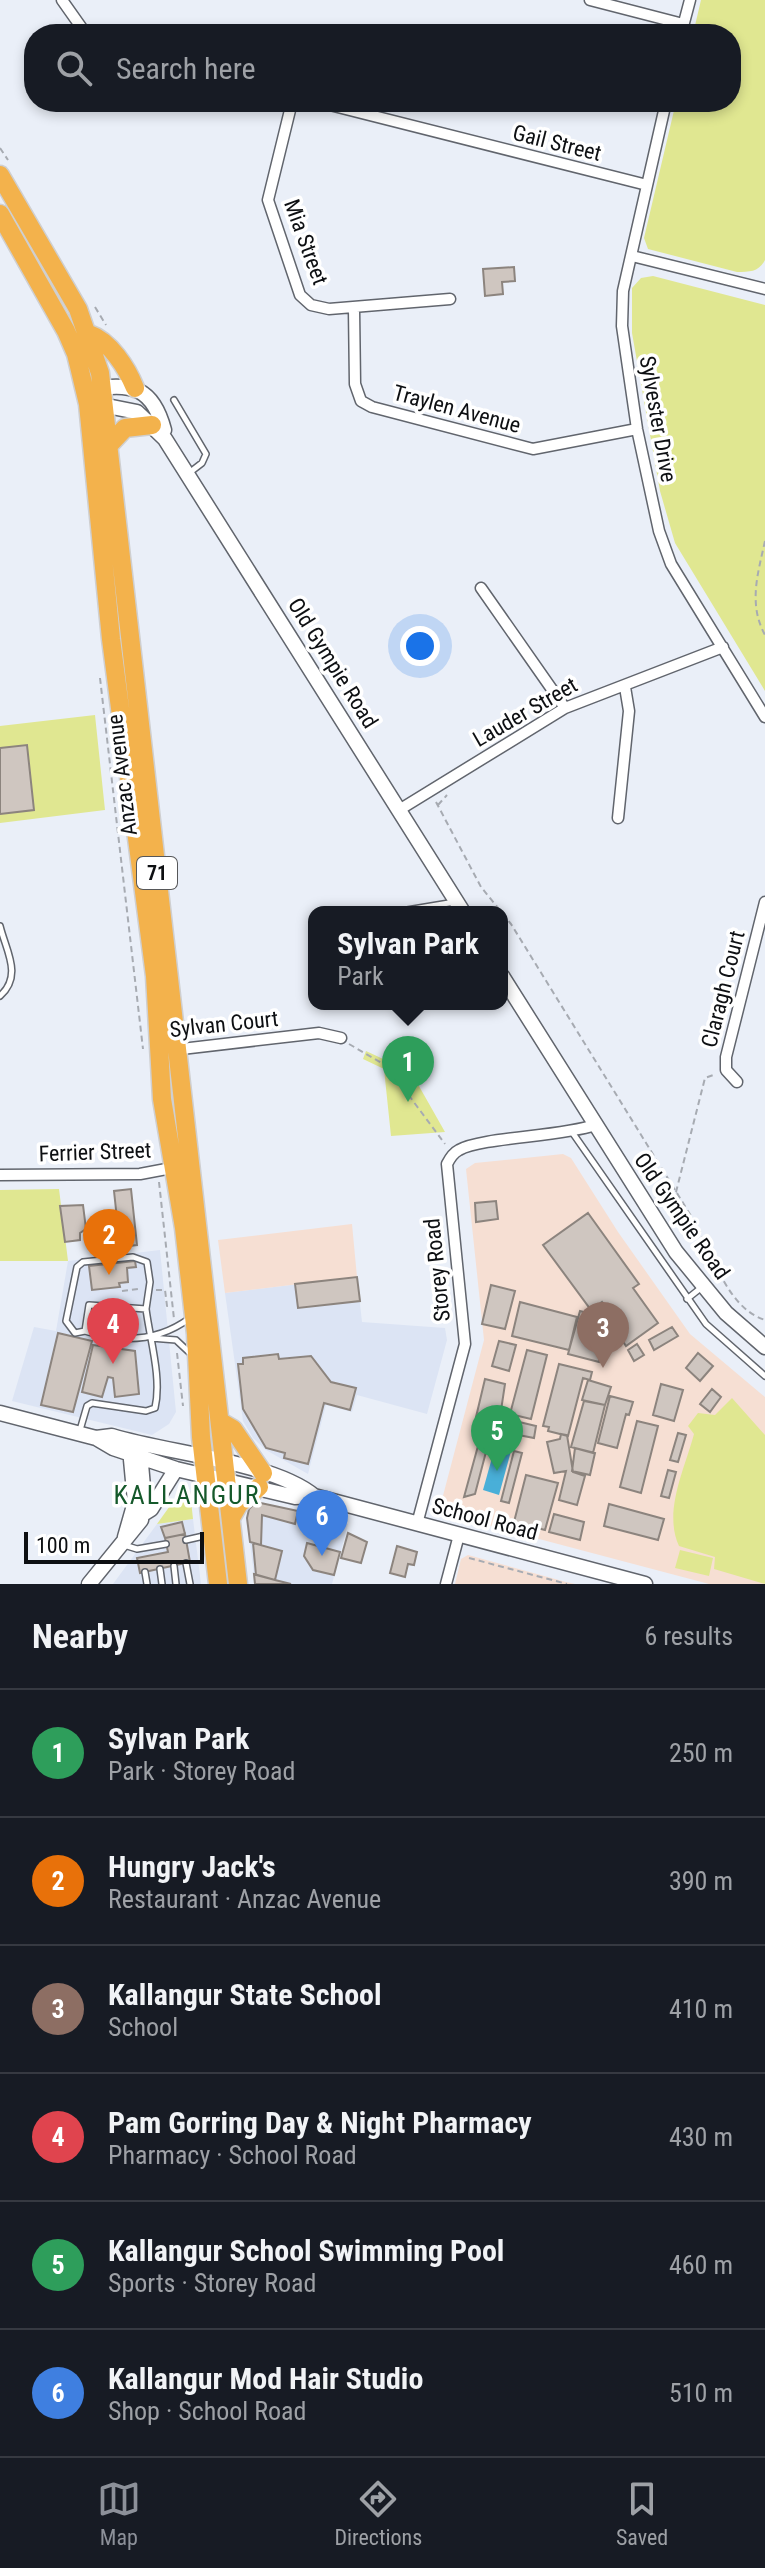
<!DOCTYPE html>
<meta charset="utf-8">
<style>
:root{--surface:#171b24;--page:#20242c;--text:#f1f3f6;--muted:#9ea1a6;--line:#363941;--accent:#8c9099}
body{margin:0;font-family:"Roboto Condensed",sans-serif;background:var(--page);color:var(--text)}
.scale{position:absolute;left:24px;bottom:20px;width:180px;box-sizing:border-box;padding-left:8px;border:4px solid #0d0f12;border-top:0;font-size:22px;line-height:28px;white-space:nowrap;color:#0d0f12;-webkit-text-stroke:6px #fff;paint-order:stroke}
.you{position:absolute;left:420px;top:646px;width:28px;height:28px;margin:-20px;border:6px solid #fff;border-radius:50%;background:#1a73e8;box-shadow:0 0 0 12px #1a73e833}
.badge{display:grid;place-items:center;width:52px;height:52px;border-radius:50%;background:var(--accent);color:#fff;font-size:26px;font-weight:700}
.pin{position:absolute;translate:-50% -66px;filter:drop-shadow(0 2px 4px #0008)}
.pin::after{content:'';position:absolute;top:42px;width:28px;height:24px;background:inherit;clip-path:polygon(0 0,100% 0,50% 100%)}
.popup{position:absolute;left:308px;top:906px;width:200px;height:104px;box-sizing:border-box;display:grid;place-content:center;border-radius:16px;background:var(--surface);filter:drop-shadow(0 2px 6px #0005);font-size:26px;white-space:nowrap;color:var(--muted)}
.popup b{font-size:30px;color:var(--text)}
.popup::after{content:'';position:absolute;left:50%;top:100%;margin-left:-16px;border:16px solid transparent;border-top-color:var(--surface)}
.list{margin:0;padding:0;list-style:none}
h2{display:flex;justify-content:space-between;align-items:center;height:104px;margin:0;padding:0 32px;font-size:34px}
h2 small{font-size:26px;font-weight:400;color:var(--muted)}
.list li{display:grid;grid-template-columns:52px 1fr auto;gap:24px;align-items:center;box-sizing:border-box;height:128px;padding:0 32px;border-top:2px solid var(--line)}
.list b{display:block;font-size:30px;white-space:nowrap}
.list p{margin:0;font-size:26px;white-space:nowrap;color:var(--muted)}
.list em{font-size:26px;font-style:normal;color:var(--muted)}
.icon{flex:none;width:44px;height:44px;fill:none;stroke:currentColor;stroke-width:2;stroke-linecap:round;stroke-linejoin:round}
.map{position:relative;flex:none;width:765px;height:1584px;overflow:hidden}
.search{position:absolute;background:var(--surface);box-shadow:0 4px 12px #0003;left:24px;right:24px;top:24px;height:88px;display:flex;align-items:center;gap:20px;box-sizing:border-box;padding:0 28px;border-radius:32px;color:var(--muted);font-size:30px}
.sheet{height:872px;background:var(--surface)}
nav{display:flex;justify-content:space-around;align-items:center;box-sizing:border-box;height:112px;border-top:2px solid var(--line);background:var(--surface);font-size:22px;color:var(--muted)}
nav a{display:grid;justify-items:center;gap:4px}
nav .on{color:var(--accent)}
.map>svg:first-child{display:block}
.built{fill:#dce4f4}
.education{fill:#f6dfd3}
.green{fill:#e0e791}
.water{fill:#49afd8}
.building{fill:#cfc6c0;stroke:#8c847e;stroke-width:2}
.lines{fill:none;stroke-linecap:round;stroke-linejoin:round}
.lane-casing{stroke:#61656d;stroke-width:8}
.street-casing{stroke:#61656d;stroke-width:13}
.secondary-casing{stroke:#61656d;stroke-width:17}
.highway-casing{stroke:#cfcfd0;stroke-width:21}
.path{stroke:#a7abb2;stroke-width:2;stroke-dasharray:6 4;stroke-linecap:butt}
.lane{stroke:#fff;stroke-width:5}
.street{stroke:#fff;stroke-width:10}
.secondary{stroke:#fff;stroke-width:14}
.highway{stroke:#f3b24c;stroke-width:18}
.labels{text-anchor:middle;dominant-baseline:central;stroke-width:7;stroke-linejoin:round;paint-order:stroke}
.shield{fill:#fff;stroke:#565759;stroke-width:2}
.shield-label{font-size:20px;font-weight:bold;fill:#0d0f12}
.street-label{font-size:22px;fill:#0d0f12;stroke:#fff}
.quarter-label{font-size:26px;letter-spacing:2px;fill:#15592b;stroke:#fff}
</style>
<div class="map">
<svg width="765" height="1584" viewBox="0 0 765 1584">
<rect width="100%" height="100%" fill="#eaeff8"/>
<path class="built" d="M160,1250L176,1412L169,1424L152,1435L12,1401L34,1327L56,1331L68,1261Z
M357,1277L362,1322L445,1328L447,1340L427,1414L357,1395L352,1412L326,1405L308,1474L266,1450L253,1438L243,1421L225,1293Z
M256,1502L348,1524L332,1584H255L247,1518L249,1509Z
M193,1519L201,1584H113L157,1524Z"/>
<path class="education" d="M563,1154L571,1158L618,1232L690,1334L765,1397V1584H709L445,1514L440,1507L484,1340L466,1169L475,1163Z
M352,1224L357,1277L225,1293L218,1240Z
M468,1555L566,1582L575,1584H455L461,1559Z"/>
<path class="green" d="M701,0H765V260C759,272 750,272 737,272L648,249L644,238L676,102H731V34H693Z
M653,276L765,305V691L675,543L660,491L632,333V288L641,278Z
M95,715L105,810L0,823V726Z
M366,1051L411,1072L445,1132L391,1136L384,1069L363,1059Z
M59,1189L68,1261H0V1190Z
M732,1398L765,1435V1584L714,1569L715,1557L679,1546C663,1512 685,1468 694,1434L688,1426L698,1413L715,1415Z
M182,1489L190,1491L193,1519L157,1524Z
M680,1550L713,1558L709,1576L675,1568Z"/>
<path class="water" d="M495,1447L511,1451L499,1495L483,1490Z"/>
<path class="building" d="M514,267L515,281L502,282L503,294L485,296L483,269Z
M27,745L34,810L0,814V748Z
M131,1189L137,1245L120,1247L114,1191Z
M496,1201L498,1219L476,1222L475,1203Z
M83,1205L86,1229L80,1233V1240L65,1242L60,1206Z
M588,1213L639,1284L633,1288L658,1323L626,1346L620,1337L625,1333L602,1302L591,1310L543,1245Z
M135,1261L136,1267L127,1268L128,1282L119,1283L120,1287L92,1290L89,1266Z
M357,1277L360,1301L298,1308L295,1284Z
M491,1285L515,1291L505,1329L482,1324Z
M520,1302L577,1317L569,1350L512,1336Z
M580,1311L595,1315L587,1343L602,1347L599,1362L568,1354Z
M672,1327L678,1336L654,1350L649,1340Z
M58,1333L92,1341L73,1412L41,1405Z
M499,1341L516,1345L509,1371L492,1366Z
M637,1344L644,1355L634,1361L628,1350Z
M93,1345L135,1351L139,1394L115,1397L113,1378L108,1377L102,1397L82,1392Z
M527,1350L547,1355L531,1419L510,1414Z
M698,1353L713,1366L700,1381L686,1368Z
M278,1354L279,1359L311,1356L331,1382L356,1388L350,1410L324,1403L308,1464L284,1458L285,1453L266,1448L243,1409L238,1364H243V1358Z
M559,1364L592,1372L590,1380L583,1378L568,1436L548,1431L549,1427L543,1426Z
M485,1379L505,1384L500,1417L497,1416L496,1422L476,1417Z
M588,1380L611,1387L605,1405L582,1400Z
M661,1384L683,1390L674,1421L653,1415Z
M712,1389L721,1397L710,1412L700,1404Z
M610,1396L633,1402L629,1415L626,1414L617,1448L598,1443Z
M584,1401L605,1405L593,1453L571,1447Z
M511,1420L536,1426L534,1438L508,1433Z
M637,1421L658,1426L641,1493L620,1487Z
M483,1431L491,1433L488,1445L480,1442Z
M491,1433L516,1440L514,1448L489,1441Z
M678,1433L686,1435L678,1462L670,1460Z
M561,1434L567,1435L573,1472L585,1476L577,1505L559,1500L566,1471L554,1473L547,1442L560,1439Z
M478,1446L487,1448L475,1494L464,1497Z
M575,1448L595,1453L590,1475L572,1471Z
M514,1451L522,1453L509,1503L501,1501Z
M668,1470L676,1472L669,1498L661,1496Z
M526,1475L558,1483L545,1530L514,1522Z
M256,1502L298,1511L295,1524L262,1515L261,1545L250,1542L247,1518L249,1509Z
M609,1504L664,1519L658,1540L604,1526Z
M554,1514L584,1522L580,1540L549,1532Z
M182,1522L185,1534L165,1538L161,1527Z
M348,1533L367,1542L361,1563L341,1558Z
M185,1534L190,1562L140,1573L137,1558L168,1552L165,1538Z
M253,1543L282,1551L275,1580L256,1575Z
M307,1543L340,1552L334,1575L313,1570L304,1556Z
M397,1546L417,1552L414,1565L408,1564L405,1577L390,1573Z
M254,1574L275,1580L291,1584H255Z"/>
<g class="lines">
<g class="lane-casing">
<path id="lane" d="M174,400L206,454L202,463L189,473
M395,912L455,902
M0,926C6,951 23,975 0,996
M572,1132L706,1324L765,1376
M687,1299L702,1287
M85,1331L75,1333L66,1321L77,1267L83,1262L133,1257L147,1262L150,1282L146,1309
M151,1338L176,1340L191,1354
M80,1430L87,1406L92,1403L146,1411L155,1408C162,1378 150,1340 146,1309L89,1305L85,1331C122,1343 159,1341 190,1318
M186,1540L208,1535
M124,1545L137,1549L166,1544
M186,1563L190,1584
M174,1566L176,1584
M160,1569L162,1584
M145,1572L147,1584"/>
</g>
<g class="street-casing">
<path id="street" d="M62,0L86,34
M590,0L683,24
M681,34L690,0
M292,102L268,200L300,295L311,305L329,309L450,299
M318,102L647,185
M666,102L623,291L622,326L637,429L659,531L671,564L765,717
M632,256L765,289
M354,309L355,384L361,401L372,407L533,449L637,429
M481,588L565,708
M399,810L565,708L723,647
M618,818L629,711L625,687
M173,1050L319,1033L341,1038
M737,1082L726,1070V1057L765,902
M0,1175L140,1174L177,1167
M417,1524L465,1344L447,1164C450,1158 453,1153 459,1150C482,1137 560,1137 595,1125
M446,1584L459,1535"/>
</g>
<g class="secondary-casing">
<path id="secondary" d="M93,389C132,382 153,388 164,430
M97,404L137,412L165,439L463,912
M502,976L676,1252L726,1313L765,1347
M0,1413L96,1438L113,1448L176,1469L295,1497L314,1496L645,1584
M96,1438L112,1436C167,1453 273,1462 314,1496
M143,1514L151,1509L176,1469
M125,1537L135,1502L130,1449
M89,1584L141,1520L144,1499L140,1452"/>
</g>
<g class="highway-casing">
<path id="highway" d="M0,175L78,309L100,373L238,1584
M0,214L66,331L76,354L88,404L111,639L155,976L162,1099L184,1228L196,1334L201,1437L218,1584
M89,334C110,341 127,368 135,388
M109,445L125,428L152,425
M221,1422L233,1429L263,1473
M231,1518L239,1504L259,1487"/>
</g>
<path class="path" d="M0,148L8,160
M95,307L106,325
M765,541C758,573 748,604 765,635
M100,678L143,1049
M436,802L481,887L511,924L696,1224C713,1255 727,1308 765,1320
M438,805L447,795
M349,1044L387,1066L445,1144
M159,1182L174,1319
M659,1203L676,1192L705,1078L716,1074
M156,1290H165L167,1306L172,1305
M122,1291L138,1289
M177,1353L183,1406
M469,1558L567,1584"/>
<use href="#lane" class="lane"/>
<use href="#street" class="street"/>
<use href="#secondary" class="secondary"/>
<use href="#highway" class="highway"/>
</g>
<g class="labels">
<rect class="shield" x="137" y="857" width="40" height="32" rx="6"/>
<g class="shield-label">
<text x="157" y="873">71</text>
</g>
<g class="street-label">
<text transform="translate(557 143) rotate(14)">Gail Street</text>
<text transform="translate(306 242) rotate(70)">Mia Street</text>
<text transform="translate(457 409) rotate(15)">Traylen Avenue</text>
<text transform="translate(658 419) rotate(80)">Sylvester Drive</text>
<text transform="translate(333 663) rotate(58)">Old Gympie Road</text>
<text transform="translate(525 712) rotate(-30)">Lauder Street</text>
<text transform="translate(122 775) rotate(-97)">Anzac Avenue</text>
<text transform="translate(723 989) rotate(-76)">Claragh Court</text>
<text transform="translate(224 1024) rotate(-6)">Sylvan Court</text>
<text transform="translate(95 1152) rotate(-2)">Ferrier Street</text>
<text transform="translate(682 1216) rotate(55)">Old Gympie Road</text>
<text transform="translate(437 1270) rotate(-96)">Storey Road</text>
<text transform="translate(485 1519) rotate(15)">School Road</text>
</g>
<g class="quarter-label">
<text x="187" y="1495">KALLANGUR</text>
</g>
</g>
</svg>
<div class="scale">100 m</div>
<div class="you"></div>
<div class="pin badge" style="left:408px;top:1102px;background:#2e9e5b">1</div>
<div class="popup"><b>Sylvan Park</b>Park</div>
<div class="pin badge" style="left:109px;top:1275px;background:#e8710a">2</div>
<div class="pin badge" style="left:603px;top:1368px;background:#8d6e63">3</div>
<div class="pin badge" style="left:113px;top:1364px;background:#e0444e">4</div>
<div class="pin badge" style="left:497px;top:1471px;background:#2e9e5b">5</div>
<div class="pin badge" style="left:322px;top:1556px;background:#3f7fe0">6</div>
<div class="search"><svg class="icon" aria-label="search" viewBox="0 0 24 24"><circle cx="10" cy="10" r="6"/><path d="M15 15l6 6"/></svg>Search here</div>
</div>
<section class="sheet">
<h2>Nearby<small>6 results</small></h2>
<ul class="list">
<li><span class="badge" style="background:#2e9e5b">1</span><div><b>Sylvan Park</b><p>Park · Storey Road</p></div><em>250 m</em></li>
<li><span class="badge" style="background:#e8710a">2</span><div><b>Hungry Jack's</b><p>Restaurant · Anzac Avenue</p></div><em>390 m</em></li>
<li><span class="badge" style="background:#8d6e63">3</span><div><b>Kallangur State School</b><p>School</p></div><em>410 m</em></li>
<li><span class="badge" style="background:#e0444e">4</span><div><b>Pam Gorring Day &amp; Night Pharmacy</b><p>Pharmacy · School Road</p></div><em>430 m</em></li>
<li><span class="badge" style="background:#2e9e5b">5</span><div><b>Kallangur School Swimming Pool</b><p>Sports · Storey Road</p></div><em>460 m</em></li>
<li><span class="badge" style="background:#3f7fe0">6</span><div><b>Kallangur Mod Hair Studio</b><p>Shop · School Road</p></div><em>510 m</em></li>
</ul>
</section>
<nav>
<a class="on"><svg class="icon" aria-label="map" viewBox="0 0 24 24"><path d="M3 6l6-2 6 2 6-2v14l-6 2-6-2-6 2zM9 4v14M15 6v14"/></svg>Map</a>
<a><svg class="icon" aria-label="directions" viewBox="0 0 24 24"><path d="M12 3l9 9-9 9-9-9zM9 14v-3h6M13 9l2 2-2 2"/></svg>Directions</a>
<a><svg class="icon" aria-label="saved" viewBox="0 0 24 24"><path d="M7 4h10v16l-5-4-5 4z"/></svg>Saved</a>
</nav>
